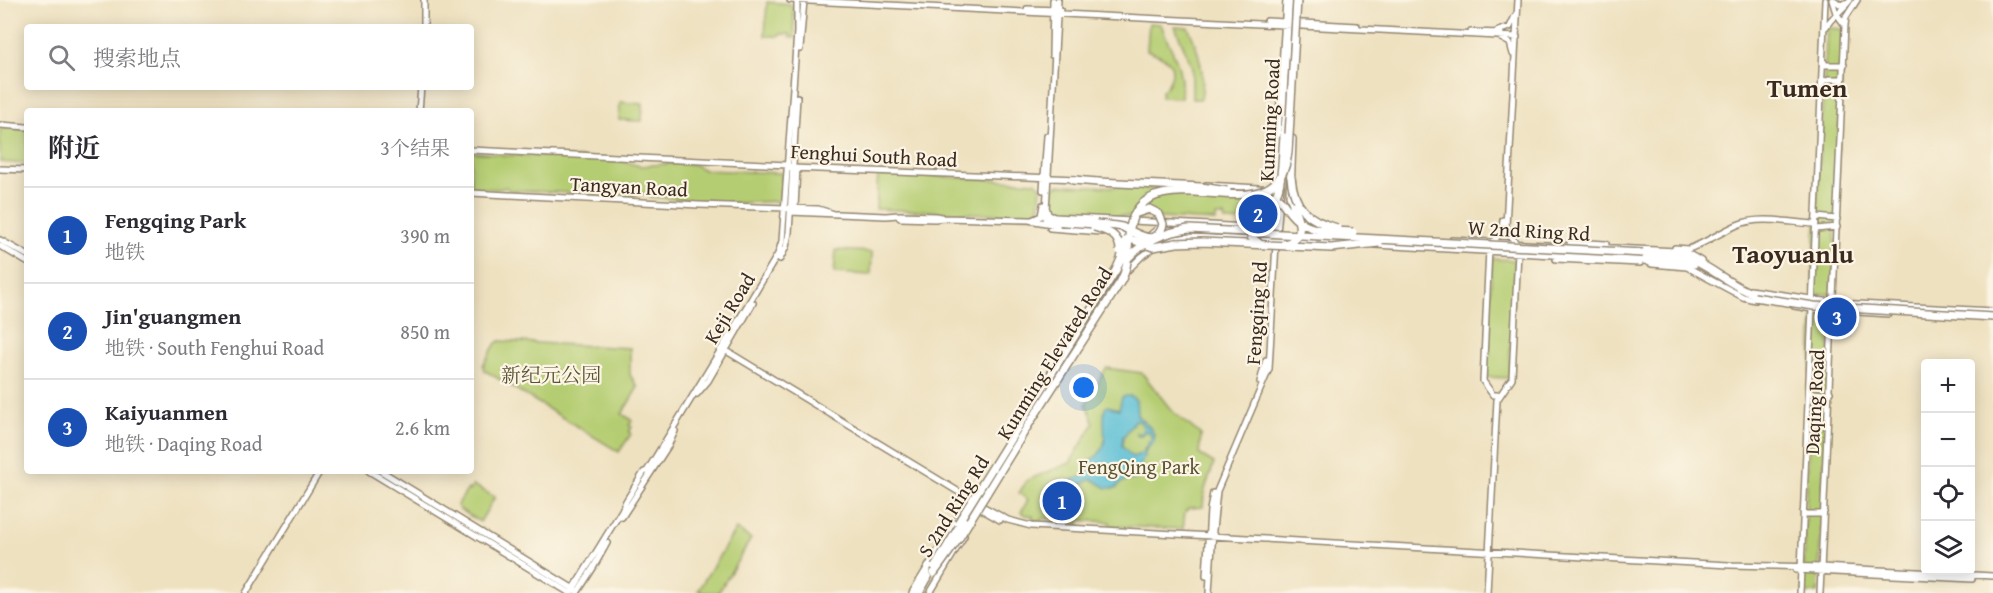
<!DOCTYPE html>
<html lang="zh">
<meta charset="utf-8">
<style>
:root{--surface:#fff;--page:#f2f2f3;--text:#2b2b33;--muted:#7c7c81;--line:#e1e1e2;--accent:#1a73e8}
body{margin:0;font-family:"Gentium Book Plus","Noto Serif SC",serif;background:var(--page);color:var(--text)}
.controls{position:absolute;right:18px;bottom:18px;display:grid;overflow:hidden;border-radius:6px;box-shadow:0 3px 15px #0003}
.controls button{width:54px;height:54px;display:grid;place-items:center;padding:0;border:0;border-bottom:2px solid var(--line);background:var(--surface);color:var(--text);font:30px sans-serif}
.you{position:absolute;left:1084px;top:388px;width:21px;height:21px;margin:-15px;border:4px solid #fff;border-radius:50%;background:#1a73e8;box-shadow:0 0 0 9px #1a73e833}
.badge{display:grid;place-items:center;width:39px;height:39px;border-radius:50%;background:var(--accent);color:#fff;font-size:20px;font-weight:700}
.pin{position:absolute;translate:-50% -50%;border:3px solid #fff;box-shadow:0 2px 6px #0006}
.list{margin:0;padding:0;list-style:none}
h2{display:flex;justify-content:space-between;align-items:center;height:78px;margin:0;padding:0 24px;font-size:26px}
h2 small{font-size:20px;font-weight:400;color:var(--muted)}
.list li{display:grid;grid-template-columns:39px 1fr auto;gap:18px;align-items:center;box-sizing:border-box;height:96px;padding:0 24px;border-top:2px solid var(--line)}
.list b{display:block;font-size:22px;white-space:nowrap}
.list p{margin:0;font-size:20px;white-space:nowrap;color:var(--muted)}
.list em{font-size:20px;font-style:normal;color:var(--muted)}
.icon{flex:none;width:33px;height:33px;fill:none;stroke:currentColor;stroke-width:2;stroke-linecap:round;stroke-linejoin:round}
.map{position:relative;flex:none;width:1993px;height:593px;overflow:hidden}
.search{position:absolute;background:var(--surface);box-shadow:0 3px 15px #0003;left:24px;top:24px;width:450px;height:66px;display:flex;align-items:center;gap:15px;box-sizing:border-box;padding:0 21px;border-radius:6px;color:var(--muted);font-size:22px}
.panel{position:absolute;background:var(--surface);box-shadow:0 3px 15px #0003;left:24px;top:108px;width:450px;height:366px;border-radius:6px}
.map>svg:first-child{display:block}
.green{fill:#b5cd72;stroke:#787c48;stroke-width:1.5}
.water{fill:#57bdd5;stroke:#49747a;stroke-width:1.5;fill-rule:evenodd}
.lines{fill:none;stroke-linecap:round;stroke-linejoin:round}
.major-casing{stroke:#94866f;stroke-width:8}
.highway-casing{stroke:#94866f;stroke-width:10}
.major{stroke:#fff;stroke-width:5}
.highway{stroke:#fff;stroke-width:7}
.highway-bridge-casing{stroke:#94866f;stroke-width:10;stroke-linecap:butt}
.highway-bridge{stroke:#fff;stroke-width:7}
.labels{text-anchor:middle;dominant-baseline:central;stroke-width:4.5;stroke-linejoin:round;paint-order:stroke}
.street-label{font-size:20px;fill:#3b2a1e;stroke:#fcf5e5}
.park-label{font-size:20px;fill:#5a5333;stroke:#fcf5e5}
.district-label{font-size:26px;font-weight:bold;fill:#3b2a1e;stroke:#fcf5e5}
</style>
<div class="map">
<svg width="1993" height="593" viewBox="0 0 1993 593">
<rect width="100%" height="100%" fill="#fcf5e5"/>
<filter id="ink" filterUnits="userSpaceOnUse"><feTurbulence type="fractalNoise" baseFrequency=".0167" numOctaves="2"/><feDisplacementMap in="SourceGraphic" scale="12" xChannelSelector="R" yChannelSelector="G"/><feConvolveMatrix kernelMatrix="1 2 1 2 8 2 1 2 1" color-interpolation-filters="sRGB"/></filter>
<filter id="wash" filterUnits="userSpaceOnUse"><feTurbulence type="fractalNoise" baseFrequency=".008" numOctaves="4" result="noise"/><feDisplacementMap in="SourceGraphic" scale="24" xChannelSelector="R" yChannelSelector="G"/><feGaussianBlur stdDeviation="1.35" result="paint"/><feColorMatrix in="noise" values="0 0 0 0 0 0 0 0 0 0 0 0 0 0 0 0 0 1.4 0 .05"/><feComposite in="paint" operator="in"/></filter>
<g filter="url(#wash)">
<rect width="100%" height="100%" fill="#eee1c0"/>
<path class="green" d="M767,2L790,4L793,7L795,38L790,37V34H782L778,36H765Z
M1149,23L1161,24C1171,53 1184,64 1181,98L1161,97L1162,91C1171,84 1177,68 1166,59C1161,55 1153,53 1147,50Z
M1175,26L1188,27C1199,50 1206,74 1201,99H1192V67Z
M1827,28L1843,29L1833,294H1812Z
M620,102L643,104L642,121L619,120Z
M4,128L27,129V164L0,162V129Z
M471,152L500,154L504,156L512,155L619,160L640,166L676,163L694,164L704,170L782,173L780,201L737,203L650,197L648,194H639L635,196L509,190L506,187L499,189L471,188Z
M878,173L1036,182L1041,186L1039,212L1035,216L876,209Z
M1061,185L1147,188L1176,194L1264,198L1265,212L1249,216V222L1225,221L1224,216H1216V221L1065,213V209L1052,208L1053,190L1056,186Z
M836,250L872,252L871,275L834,273Z
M1492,259L1515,260L1509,378L1486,377Z
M1813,318L1831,319L1818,593H1803Z
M500,341L630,348V375L638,387L622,414L632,420L629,425L632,427L629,432L631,434L619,452L484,370L483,365L496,343Z
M1106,368L1142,373L1172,411L1201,435L1199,454L1214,463L1204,492L1203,507L1189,508L1185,512L1183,529L1110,526V522L1079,520V525C1071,524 1069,521 1063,519C1056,517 1048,519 1041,519L1040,522L1033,520V516L1025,515L1021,512L1028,500L1019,493L1027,480L1070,463L1094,423L1090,412L1086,405Z
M473,485L495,497L480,522L459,509L457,505L468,489L470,490Z
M736,529L751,539L718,593H703L698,590Z"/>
<path class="water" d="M1126,396H1131L1136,400L1137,415C1143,423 1159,430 1153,443C1151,446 1147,447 1146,450C1143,455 1145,458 1141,463L1142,474H1139L1138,478L1122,482L1116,488H1107L1092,479L1082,484L1072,483V480L1083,476L1090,460C1114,449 1100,428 1105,408L1108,406L1119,409L1122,397ZM1135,420L1139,421L1144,427L1140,434L1136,433L1138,436H1141L1142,434L1148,430L1152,438L1141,454L1132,457L1122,446L1123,436L1125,435Z"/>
</g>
<g filter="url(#ink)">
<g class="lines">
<g class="major-casing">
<path id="major" d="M790,0L1517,37
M1058,0L1046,210L1049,215L1055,217L1248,227L1275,231
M1832,0L1836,13L1845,25
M1834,0L1841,5L1848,2
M1027,9L1060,10
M1267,21L1357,26
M424,27V0
M1826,27C1831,17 1843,10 1850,0
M1498,31L1510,27L1515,16
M1471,32L1501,33
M1501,38L1510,43L1513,54
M800,49L804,0
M1052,55L1053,0
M1824,62L1825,65H1844
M1822,82L1829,79H1840L1843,83
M419,111L421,87
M1283,114L1290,0
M0,125L27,127
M471,150L788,165L793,168L1077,179
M0,169L27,170
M1275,183L1286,0
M1206,185L1275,189
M1043,190L1047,136
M471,193L699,205L818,209L831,213
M795,208L797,168
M790,212L886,216L898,215L900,218L935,219L943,218L1029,220L1057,225
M898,215L936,216L941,217
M1816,217L1837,219
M1032,220L1041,216L1043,205
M1050,228L1101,232
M1816,229L1837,227
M1273,233L1275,198
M1277,234L1281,186
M0,240L27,255
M1452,240L1583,247
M1494,241L1502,230L1503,220
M1570,242L1606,244
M1164,243L1173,239L1189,237L1348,244
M1516,243L1509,234L1506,226L1518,0
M1375,245L1643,260L1652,264L1687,267L1743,297L1755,300
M0,246L27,262
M1593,247L1677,251L1687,253L1701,261
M1675,248L1688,249
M1489,249L1483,381L1493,395H1499
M1686,250C1704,244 1719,233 1737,225C1760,215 1791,223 1816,224
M1128,254L1162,225
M780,259L786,247L789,233L797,97
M1556,259L1640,263
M1126,272L1141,257L1155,247
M1750,290L1838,303L1993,311
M1794,306L1812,309L1889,314
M720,350H725L982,506L1008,520L1031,526L1729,565L1821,567L1993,576
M1260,382L1266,360
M1809,391L1811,393L1826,394L1830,392
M697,394L708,381L753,303
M369,471L570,593
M381,471L577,591
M974,505L1000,520
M1803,512L1804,514H1820L1824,512
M622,517L668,446L675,431
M953,525L968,500
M1796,570L1972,579
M1206,576L1210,510L1213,493
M246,593L320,471
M571,593L622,510L626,501L644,472L647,471C691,399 735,327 778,254L782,241L797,32V0
M577,593L593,568L607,543
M930,593L964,536
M1209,593L1213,530L1217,491L1269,369L1276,243
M1487,593L1497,400L1512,378L1518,252
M1800,593L1825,0
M1820,593L1845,25L1846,17L1857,0"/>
</g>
<g class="highway-casing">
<path id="highway" d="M1284,137L1290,83
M1292,139L1290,195L1293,205
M1073,180L1098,182
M1046,210V218L1051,221L1096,224
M1103,228L1115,230L1131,239
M1643,253C1661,254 1678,254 1695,261C1716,271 1733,287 1754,294
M1643,260H1669L1694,264
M1036,404L1092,314
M913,593L951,531L958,523
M919,593L928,577"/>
</g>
<use href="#major" class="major"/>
<use href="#highway" class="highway"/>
<g class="highway-bridge-casing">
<path id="highway-bridge" d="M1291,177C1294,208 1307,220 1337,228
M1098,182L1201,187L1227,191
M1259,193C1290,195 1280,211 1303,224C1318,232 1336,231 1353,232
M1096,224C1105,225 1113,225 1122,227C1136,232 1157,250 1163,224L1159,214L1149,209L1137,213
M1094,227C1108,231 1120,235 1120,251
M1133,240L1153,247L1177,243
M1175,243L1203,242L1331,248L1379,243
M1260,244L1251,237C1244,209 1272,211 1278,190C1283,174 1282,154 1284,137
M1284,244C1307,238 1299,221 1293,205
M1127,259C1144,241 1164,232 1189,229L1643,253
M1754,297L1814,306L1993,317
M958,523L1116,270L1121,259L1125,241
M935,567L963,520
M934,573L959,538L1029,424L1121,281C1135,255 1120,224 1143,203C1182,169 1280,231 1288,152L1297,0"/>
</g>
<use href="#highway-bridge" class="highway-bridge"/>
</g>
</g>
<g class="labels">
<g class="street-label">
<text transform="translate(1269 120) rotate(-87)">Kunming Road</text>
<text transform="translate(874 155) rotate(3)">Fenghui South Road</text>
<text transform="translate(629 186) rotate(3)">Tangyan Road</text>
<text transform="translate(1529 230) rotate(3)">W 2nd Ring Rd</text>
<text transform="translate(729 308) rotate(-59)">Keji Road</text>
<text transform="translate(1256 313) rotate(-86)">Fengqing Rd</text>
<text transform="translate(1054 353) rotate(-58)">Kunming Elevated Road</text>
<text transform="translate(1814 402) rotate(-87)">Daqing Road</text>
<text transform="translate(953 506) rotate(-58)">S 2nd Ring Rd</text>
</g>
<g class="park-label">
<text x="551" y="374">新纪元公园</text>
<text x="1139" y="466">FengQing Park</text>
</g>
<g class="district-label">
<text x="1807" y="87">Tumen</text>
<text x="1793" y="253">Taoyuanlu</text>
</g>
</g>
</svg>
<div class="controls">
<button>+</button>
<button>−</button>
<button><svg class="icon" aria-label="locate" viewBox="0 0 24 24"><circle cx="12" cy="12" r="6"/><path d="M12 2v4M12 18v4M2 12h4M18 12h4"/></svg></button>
<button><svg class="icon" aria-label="layers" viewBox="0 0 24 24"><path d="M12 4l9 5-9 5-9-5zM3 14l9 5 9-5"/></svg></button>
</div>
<div class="you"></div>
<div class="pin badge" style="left:1062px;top:501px;background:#1a4fb4">1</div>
<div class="pin badge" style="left:1258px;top:214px;background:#1a4fb4">2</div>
<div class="pin badge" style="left:1837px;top:317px;background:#1a4fb4">3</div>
<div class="search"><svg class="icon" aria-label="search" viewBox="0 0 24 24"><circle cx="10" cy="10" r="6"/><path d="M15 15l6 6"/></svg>搜索地点</div>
<section class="panel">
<h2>附近<small>3个结果</small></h2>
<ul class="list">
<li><span class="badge" style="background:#1a4fb4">1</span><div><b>Fengqing Park</b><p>地铁</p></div><em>390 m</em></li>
<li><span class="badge" style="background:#1a4fb4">2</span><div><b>Jin'guangmen</b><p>地铁 · South Fenghui Road</p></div><em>850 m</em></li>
<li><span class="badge" style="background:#1a4fb4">3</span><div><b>Kaiyuanmen</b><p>地铁 · Daqing Road</p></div><em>2.6 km</em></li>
</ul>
</section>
</div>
